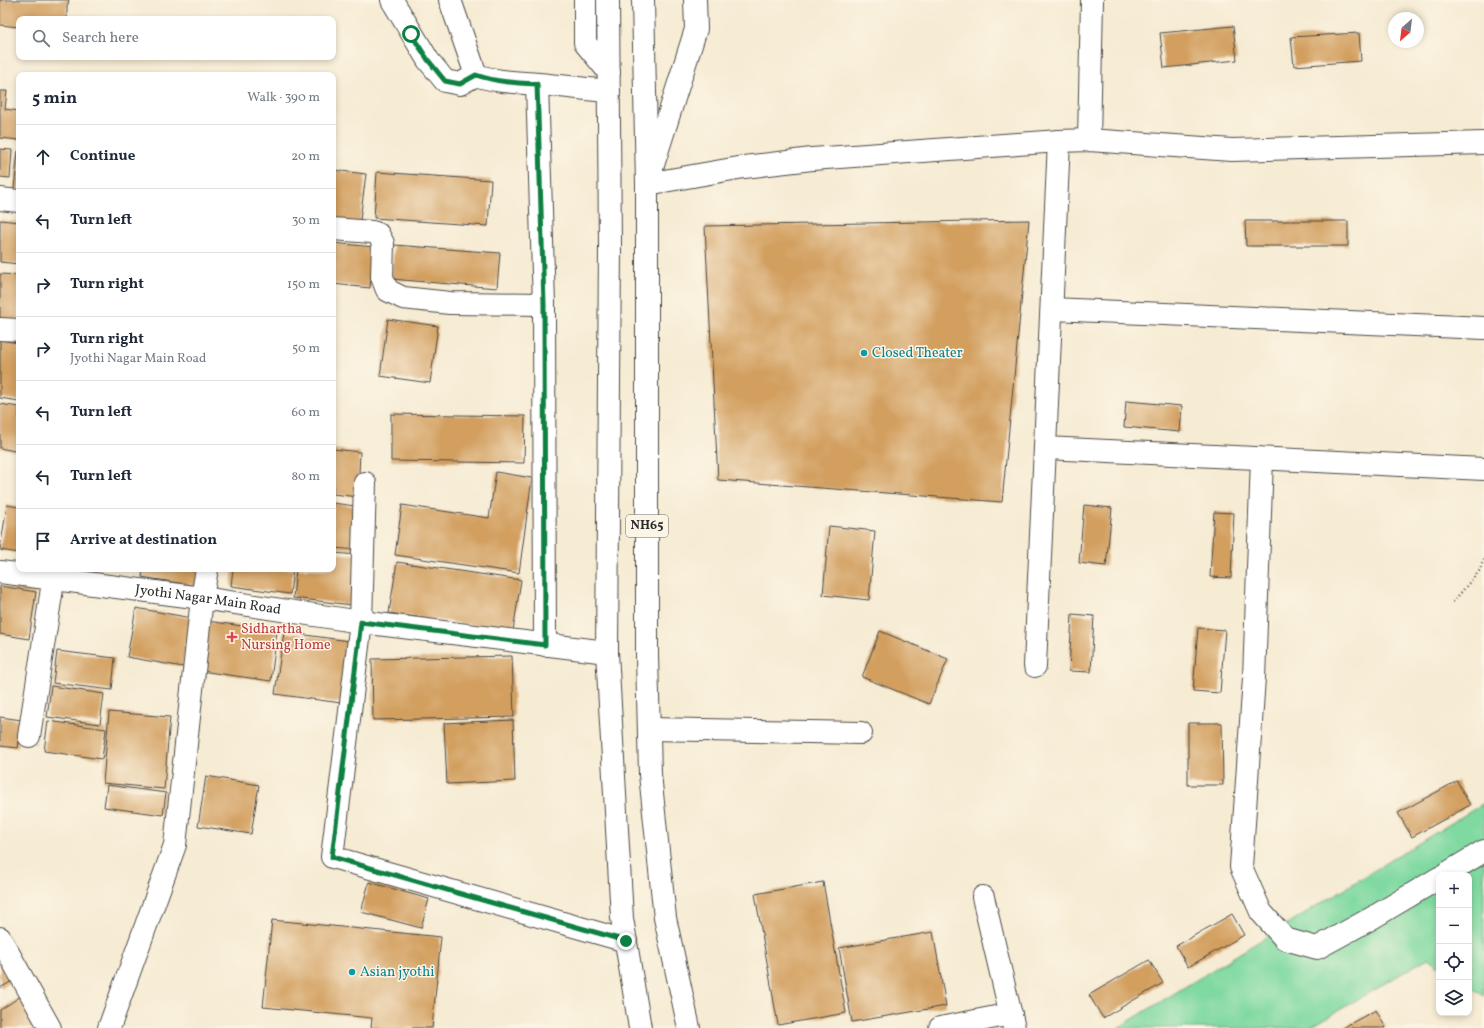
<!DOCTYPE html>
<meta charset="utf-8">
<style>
:root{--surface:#fff;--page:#f6f6f7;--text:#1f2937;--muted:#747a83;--line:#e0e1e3}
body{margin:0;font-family:Vollkorn,serif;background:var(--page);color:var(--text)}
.controls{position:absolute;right:12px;bottom:12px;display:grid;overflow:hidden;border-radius:8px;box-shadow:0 2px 6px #0003}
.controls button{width:36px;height:36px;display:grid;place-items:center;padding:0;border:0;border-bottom:1px solid var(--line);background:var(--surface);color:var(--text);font:20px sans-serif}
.compass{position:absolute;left:1388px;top:12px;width:36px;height:36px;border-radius:50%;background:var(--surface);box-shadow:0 2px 6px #0003;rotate:208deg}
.stop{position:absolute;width:12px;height:12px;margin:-9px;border:3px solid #0b8043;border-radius:50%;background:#fff}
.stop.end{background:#0b8043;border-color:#fff;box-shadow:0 1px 4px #0008}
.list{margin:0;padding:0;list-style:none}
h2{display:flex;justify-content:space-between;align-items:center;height:52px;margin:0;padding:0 16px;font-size:17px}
h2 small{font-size:13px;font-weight:400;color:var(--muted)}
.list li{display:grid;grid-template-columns:26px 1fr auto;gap:12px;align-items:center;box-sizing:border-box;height:64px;padding:0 16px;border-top:1px solid var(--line)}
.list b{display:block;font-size:15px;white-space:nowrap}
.list p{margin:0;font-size:13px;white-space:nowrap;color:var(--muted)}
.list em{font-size:13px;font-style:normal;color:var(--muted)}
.icon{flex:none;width:22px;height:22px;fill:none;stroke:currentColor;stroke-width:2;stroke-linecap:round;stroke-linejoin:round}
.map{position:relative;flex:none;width:1484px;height:1028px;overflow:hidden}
.search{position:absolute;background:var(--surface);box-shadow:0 2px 6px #0003;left:16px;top:16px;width:320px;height:44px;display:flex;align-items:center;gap:10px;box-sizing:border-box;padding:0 14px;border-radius:8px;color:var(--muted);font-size:15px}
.panel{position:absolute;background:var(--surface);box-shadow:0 2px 6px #0003;left:16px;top:72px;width:320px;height:500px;border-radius:8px}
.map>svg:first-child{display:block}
.green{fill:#7fd9a0;stroke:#558266}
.building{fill:#d29f5f}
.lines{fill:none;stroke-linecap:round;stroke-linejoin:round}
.minor-casing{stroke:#494844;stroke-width:24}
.highway-casing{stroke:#494844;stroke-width:24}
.path{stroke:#494844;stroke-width:2.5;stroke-dasharray:1 3;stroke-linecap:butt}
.minor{stroke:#fff;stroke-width:22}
.highway{stroke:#fff;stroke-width:22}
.route{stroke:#0b8043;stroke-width:5}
.culture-dot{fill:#0f9aa8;stroke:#fcf5e5;stroke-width:1.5}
.health-dot{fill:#e0444e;stroke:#fcf5e5;stroke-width:1.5}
.labels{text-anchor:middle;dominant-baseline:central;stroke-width:3;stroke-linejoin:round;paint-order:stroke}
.shield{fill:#fcf5e5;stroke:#6a6863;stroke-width:1}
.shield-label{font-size:13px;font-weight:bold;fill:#2b2b2b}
.culture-label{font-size:14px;fill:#0d838f;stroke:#fcf5e5;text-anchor:start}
.street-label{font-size:14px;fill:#2b2b2b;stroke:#fcf5e5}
.health-label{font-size:14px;fill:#be3a42;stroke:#fcf5e5;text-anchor:start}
</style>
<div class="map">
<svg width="1484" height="1028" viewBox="0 0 1484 1028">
<rect width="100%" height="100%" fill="#fcf5e5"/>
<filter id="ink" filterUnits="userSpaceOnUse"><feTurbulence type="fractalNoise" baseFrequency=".025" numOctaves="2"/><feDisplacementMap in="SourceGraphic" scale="8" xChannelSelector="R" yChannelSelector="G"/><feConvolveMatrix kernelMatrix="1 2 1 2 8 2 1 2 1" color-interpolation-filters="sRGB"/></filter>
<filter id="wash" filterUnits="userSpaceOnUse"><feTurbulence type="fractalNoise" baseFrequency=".012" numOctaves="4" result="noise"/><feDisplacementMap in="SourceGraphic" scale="16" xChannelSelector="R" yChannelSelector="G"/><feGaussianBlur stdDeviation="0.9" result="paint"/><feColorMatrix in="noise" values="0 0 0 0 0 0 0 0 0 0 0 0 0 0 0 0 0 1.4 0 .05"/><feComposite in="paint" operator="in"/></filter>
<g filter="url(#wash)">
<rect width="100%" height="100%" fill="#f6ebd3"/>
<path class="green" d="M1484,803V996L1469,986V875H1439V966L1428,958L1309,1028H1118Z"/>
<g id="blocks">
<path class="building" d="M0,0H69L67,7V19H19V27L0,25Z
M1233,26L1237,60L1164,68L1160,33Z
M1359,33L1361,61L1294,66L1291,37Z
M0,91H7L5,109L19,111V140L0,138Z
M0,149L12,150L10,178L0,177Z
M18,151H19V190L14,189Z
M333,170L366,174L359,228L333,224Z
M377,172L491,180L488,226L374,218Z
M0,220L19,222V264L0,262Z
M1029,220L1002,502L718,480L705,226Z
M1245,221H1348V246H1246Z
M333,243L374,247L370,288L333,284Z
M394,245L500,253L497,288L391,279Z
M0,274L19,275L18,323L0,321Z
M388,319L438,326L430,383L380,376Z
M0,340L19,343V401L0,398Z
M1126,401L1182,406L1180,432L1124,427Z
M0,404L19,407V452L0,448Z
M391,414L525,416L524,463L391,461Z
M333,449L360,452L358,497L333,494Z
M496,472L532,478L519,573L395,555L402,505L489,518Z
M333,503L362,507L359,550L333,548Z
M7,505L19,507V553L0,550Z
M1084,505L1112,508L1106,566L1079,563Z
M1214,512L1234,513L1231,578L1210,577Z
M829,526L875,531L869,600L823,595Z
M333,553L358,555L352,605L293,598L296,569H333Z
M397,562L521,580L513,631L389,613Z
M143,569H199L197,586L142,577Z
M233,569H293L290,594L231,586Z
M0,586L36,592L29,639L0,634Z
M136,608L192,618L183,667L127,657Z
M1072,614L1094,616L1091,672L1069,671Z
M207,621L277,631L271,681L201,671Z
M1198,628L1225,630L1220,693L1193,691Z
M880,631L948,659L929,704L862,677Z
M284,632L349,641L341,703L275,694Z
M57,651L115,658L112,690L53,683Z
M512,656L514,717L373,720L372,659Z
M51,686L104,694L100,724L47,717Z
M109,712L170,717L164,789L103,783Z
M0,717L22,720L18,748L0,746Z
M513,720L515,781L447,784L444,723Z
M48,721L106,729L102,759L44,751Z
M1188,723H1222L1223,785H1188Z
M206,776L259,785L251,834L198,826Z
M1457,781L1470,805L1412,837L1398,813Z
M107,785L166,793L163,815L104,807Z
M369,882L429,899L421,928L361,912Z
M823,882L846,1013L778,1025L755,894Z
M1232,914L1244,935L1188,967L1176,946Z
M272,920L441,937L432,1028H371L372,1018L263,1007Z
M933,932L946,1006L852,1022L839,948Z
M0,956L14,980L0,988Z
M1149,960L1163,983L1103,1018L1089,995Z
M24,994L45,1028H0V1010Z
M1376,1010L1386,1028H1342Z"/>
</g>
</g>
<g filter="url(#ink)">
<use href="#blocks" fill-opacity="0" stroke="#494844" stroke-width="1"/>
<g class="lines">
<g class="minor-casing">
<g id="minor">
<path d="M392,0L428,60L445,81L460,84L476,75"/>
<path d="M450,0L476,75C496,82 516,82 538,84C562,86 585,89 609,91"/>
<path d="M585,0V43L609,72"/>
<path d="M695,0L696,29L647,184L744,167L812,159L1059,141L1089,140L1232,150L1484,143"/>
<path d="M537,84L544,304L545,645"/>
<path d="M1089,140L1092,0"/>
<path d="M0,199L19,201"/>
<path d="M333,229L372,232L378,234L383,243L382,277L387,290L403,298L450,303L544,304"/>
<path d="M1052,309L1484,328"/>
<path d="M0,329L19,330"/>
<path d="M1045,448L1484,469"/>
<path d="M1262,459L1254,678L1241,867L1261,912L1285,939L1317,948L1372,918L1439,878"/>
<path d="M365,483L361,622L332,857L626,941"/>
<path id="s1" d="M0,572L202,598L361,622L607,652"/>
<path d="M1035,666L1059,141"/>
<path d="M649,729L861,733"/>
<path d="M29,736L55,569"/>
<path d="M1444,875L1484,851"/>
<path d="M983,897L1014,1028"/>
<path d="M0,938L50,1028"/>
<path d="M109,1028L175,845L202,598L207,569"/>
<path d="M940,1028L1011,1014"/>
</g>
</g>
<g class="highway-casing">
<path id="highway" d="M608,0L610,246L607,652L622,918L640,1028
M643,0L647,184V656L650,774L665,918L689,1028"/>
</g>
<path class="path" d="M1453,602L1480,570L1484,558"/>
<use href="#minor" class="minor"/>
<use href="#highway" class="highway"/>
</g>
</g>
<g class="lines" filter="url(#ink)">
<path class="route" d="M411,34L428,60L445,81L460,84L476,75C496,82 516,83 537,84L544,304L545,645L361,622L332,857L626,941"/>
</g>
<g class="culture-dot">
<circle cx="864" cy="353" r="4"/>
<circle cx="352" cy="972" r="4"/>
</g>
<path class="health-dot" d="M230 631h4v4h4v4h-4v4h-4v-4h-4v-4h4z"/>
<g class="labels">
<rect class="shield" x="626" y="515" width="42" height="22" rx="3"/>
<g class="shield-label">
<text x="647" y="526">NH65</text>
</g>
<g class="culture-label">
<text x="872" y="353">Closed Theater</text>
<text x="360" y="972">Asian jyothi</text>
</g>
<g class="street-label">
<text stroke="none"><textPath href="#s1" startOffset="210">Jyothi Nagar Main Road</textPath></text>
</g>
<g class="health-label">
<text x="241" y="629">Sidhartha<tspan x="241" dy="16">Nursing Home</tspan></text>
</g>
</g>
</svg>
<div class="controls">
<button>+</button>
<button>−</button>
<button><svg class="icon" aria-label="locate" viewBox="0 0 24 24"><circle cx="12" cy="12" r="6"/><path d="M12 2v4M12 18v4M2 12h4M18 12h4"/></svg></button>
<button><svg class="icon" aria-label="layers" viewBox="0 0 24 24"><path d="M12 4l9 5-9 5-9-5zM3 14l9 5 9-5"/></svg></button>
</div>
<svg class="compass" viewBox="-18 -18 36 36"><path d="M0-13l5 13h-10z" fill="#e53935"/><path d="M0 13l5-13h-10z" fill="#747a83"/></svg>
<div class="stop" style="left:411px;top:34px"></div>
<div class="stop end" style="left:626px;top:941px"></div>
<div class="search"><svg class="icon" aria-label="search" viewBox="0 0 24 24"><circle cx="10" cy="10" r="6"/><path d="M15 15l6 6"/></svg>Search here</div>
<section class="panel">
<h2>5 min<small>Walk · 390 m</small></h2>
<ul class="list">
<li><svg class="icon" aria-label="ahead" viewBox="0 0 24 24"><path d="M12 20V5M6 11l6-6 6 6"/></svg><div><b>Continue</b></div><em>20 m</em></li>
<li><svg class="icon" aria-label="left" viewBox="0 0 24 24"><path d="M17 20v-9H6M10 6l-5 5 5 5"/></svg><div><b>Turn left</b></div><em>30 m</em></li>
<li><svg class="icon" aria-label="right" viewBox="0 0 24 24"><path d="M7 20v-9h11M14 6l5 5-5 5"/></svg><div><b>Turn right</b></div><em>150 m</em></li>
<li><svg class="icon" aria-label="right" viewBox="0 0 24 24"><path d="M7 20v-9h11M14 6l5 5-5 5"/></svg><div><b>Turn right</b><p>Jyothi Nagar Main Road</p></div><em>50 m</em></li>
<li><svg class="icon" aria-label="left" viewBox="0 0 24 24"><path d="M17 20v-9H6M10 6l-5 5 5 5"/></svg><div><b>Turn left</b></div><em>60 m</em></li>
<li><svg class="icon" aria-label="left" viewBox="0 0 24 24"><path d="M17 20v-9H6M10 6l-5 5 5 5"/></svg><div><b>Turn left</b></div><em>80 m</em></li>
<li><svg class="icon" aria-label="arrive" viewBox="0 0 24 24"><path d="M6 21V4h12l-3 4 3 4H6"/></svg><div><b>Arrive at destination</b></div></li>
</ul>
</section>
</div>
